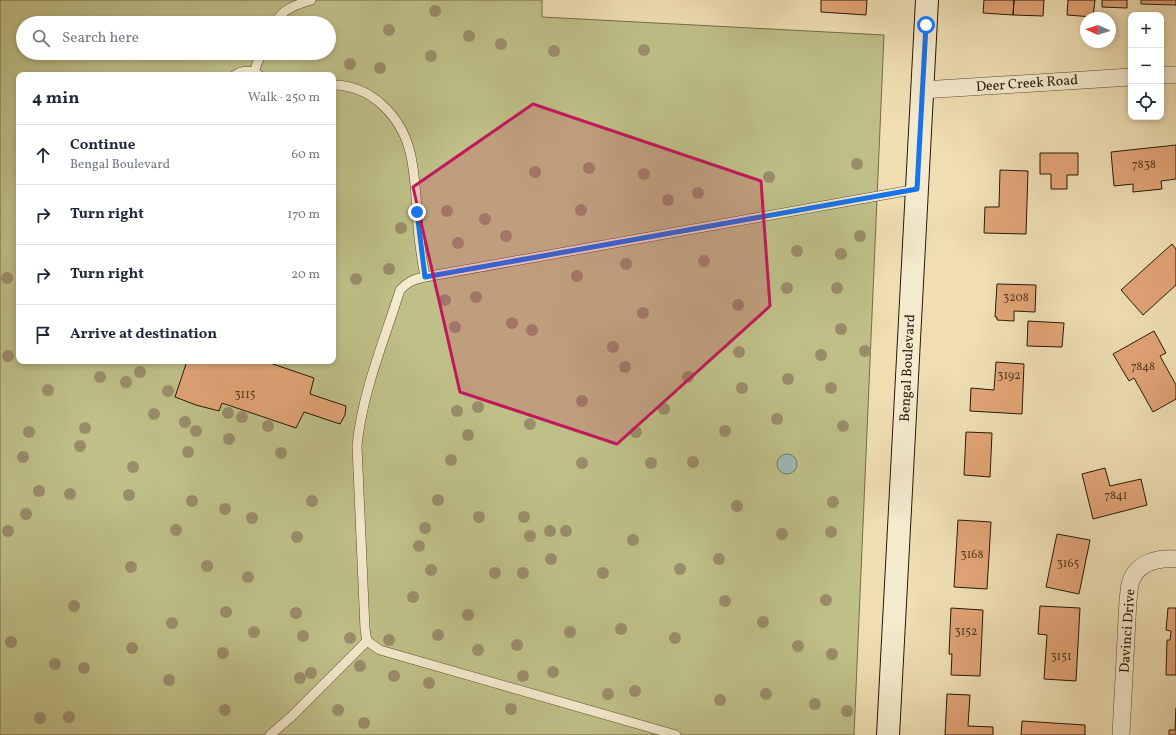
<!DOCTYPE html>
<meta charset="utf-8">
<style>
:root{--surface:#fff;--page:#f2f2f3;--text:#1f2937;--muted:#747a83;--line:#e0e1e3}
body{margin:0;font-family:Vollkorn,serif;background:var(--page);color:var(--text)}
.controls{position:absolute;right:12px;top:12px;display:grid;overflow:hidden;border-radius:8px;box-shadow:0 2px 6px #0003}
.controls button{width:36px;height:36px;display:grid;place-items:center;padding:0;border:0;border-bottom:1px solid var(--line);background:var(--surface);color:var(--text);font:20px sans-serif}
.compass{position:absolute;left:1080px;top:12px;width:36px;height:36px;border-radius:50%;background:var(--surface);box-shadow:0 2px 6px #0003;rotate:273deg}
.stop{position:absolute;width:12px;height:12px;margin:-9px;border:3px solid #1a73e8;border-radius:50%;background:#fff}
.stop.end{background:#1a73e8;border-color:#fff;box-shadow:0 1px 4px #0008}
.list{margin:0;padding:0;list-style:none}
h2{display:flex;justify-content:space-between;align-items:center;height:52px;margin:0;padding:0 16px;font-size:17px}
h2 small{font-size:13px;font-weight:400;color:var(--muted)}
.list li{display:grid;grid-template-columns:26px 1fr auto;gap:12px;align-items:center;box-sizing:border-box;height:60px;padding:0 16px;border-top:1px solid var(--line)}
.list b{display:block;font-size:15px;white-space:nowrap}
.list p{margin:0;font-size:13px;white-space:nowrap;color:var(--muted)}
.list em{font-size:13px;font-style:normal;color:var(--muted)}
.icon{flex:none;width:22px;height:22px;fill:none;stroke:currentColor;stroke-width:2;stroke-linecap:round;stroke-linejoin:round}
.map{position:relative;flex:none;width:1176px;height:735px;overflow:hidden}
.search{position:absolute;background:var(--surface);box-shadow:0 2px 6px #0003;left:16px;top:16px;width:320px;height:44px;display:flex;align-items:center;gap:10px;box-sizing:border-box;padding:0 14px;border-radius:22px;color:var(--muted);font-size:15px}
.panel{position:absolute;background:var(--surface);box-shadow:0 2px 6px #0003;left:16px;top:72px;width:320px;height:292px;border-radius:8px}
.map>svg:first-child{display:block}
.green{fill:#bfc088;stroke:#746c48;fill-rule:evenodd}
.water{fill:#9cbbb5;stroke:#6e7a70}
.building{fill:#e1a476;stroke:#281909}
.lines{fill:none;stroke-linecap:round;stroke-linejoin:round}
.service-casing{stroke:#5a4a33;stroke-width:10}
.minor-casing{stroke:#5a4a33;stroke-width:18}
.secondary-casing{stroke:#281909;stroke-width:24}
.service{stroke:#f4eacd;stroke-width:9}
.minor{stroke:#f4eacd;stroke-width:17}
.secondary{stroke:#f4eacd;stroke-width:22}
.tree{fill:#9a8d6a}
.route{stroke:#1a73e8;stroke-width:5}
.marked{fill:#c2185b;fill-opacity:0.2;stroke:#c2185b;stroke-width:3;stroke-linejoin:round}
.labels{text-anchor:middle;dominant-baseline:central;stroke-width:3.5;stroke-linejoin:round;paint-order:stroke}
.number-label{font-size:12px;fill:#563c24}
.street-label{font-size:14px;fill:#281909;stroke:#f4eacd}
</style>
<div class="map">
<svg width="1176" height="735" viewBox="0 0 1176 735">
<rect width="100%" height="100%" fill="#eedeb2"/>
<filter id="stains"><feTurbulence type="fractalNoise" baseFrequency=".005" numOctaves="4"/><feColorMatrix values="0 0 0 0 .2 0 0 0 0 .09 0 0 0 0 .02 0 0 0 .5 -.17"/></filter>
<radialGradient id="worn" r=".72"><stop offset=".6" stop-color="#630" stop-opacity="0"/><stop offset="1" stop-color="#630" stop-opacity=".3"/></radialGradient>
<path class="green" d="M0,0H542V17L884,35L854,735H0ZM23,23H329V53H23ZM19,75H333V361H19Z"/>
<path class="water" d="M777 464a10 10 0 1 1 20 0a10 10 0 1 1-20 0Z"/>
<path class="building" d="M821,0H867L866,15L821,12Z
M984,0H1014L1013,15L983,13Z
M1014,0H1044L1043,16L1013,15Z
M1068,0H1095L1093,17L1067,15Z
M1102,0H1127V8L1102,7Z
M1141,0H1176V5L1141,4Z
M1176,145V179L1161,181L1162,189L1133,192V184L1114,186L1111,152Z
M1040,153H1078V175H1067V189H1051V174H1040Z
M1000,170L1028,171L1026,234L984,233L985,207H999Z
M1172,244L1176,249V285L1143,315L1121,290Z
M997,284L1036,285L1035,312L1014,311V321L997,320V317H995Z
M1028,321L1064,323L1062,347L1027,346Z
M1154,331L1166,353L1160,356L1176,385V399L1153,412L1134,378L1129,381L1113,354Z
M187,361H264L314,378L310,394L346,406L345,415L340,424L304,412L296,428L222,403L219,411L196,405L175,397Z
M996,362L1024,364L1022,414L970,411L971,388L994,390Z
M966,432L992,433L990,477L964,475Z
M1105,468L1110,486L1141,479L1147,505L1093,519L1082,474Z
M958,520L991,522L987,589L954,587Z
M1057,534L1090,540L1079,594L1046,587Z
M1040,606L1080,608L1076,681L1044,679L1047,635L1038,634Z
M951,608L983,610L980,676L951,675L952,654H949Z
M1168,608H1176V675H1166L1167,640H1170L1171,631L1166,630Z
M947,694L970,695L968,726L993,727V735H945Z
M1176,708V735H1169V730H1175Z
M1022,721L1085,725V735H1021Z"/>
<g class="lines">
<g class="service-casing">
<path id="service" d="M275,23C284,8 296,5 311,0
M254,72L261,53
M235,75C243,70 251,70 259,75
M333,85C371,85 401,116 410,152C416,176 416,201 418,226C419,243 422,260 425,277
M270,735L292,716L367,641
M676,735L380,650L367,641L365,629L357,446C362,393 384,341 400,290C407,282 414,279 425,277L917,189"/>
</g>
<g class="minor-casing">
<path id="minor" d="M1161,75H1176
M922,90L1131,77
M1121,735L1128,600C1129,594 1129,586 1131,581C1138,562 1158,558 1176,559"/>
</g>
<g class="secondary-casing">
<path id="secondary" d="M888,735L927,0"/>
</g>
<use href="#service" class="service"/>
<use href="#minor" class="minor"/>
<use href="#secondary" class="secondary"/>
</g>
<g class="tree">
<circle cx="435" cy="11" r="6"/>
<circle cx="389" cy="30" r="6"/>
<circle cx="469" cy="36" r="6"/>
<circle cx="501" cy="44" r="6"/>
<circle cx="644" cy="50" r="6"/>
<circle cx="554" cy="51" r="6"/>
<circle cx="431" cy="56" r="6"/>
<circle cx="350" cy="64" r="6"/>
<circle cx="380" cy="68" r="6"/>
<circle cx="857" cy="164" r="6"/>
<circle cx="589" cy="168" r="6"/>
<circle cx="535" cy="172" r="6"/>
<circle cx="644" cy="174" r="6"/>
<circle cx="769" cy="177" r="6"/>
<circle cx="698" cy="193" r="6"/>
<circle cx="668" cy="200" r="6"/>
<circle cx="581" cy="210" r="6"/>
<circle cx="447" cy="211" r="6"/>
<circle cx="485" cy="219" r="6"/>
<circle cx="401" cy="228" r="6"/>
<circle cx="506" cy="236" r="6"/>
<circle cx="860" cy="236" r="6"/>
<circle cx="458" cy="243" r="6"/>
<circle cx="797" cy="251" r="6"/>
<circle cx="841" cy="254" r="6"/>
<circle cx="704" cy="261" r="6"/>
<circle cx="626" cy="264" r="6"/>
<circle cx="389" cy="269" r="6"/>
<circle cx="577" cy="276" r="6"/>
<circle cx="7" cy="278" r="6"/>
<circle cx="356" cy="279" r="6"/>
<circle cx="787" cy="288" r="6"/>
<circle cx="837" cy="288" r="6"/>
<circle cx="476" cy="297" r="6"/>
<circle cx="445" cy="300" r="6"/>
<circle cx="738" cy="305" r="6"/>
<circle cx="643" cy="313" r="6"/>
<circle cx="512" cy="323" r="6"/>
<circle cx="455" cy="327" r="6"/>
<circle cx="841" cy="329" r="6"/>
<circle cx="532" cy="330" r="6"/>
<circle cx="613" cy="347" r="6"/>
<circle cx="865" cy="351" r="6"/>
<circle cx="739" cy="352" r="6"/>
<circle cx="821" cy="355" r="6"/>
<circle cx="8" cy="356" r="6"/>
<circle cx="625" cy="367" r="6"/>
<circle cx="140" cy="372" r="6"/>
<circle cx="100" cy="377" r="6"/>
<circle cx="688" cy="377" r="6"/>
<circle cx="788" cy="379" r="6"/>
<circle cx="126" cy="382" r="6"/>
<circle cx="742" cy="388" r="6"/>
<circle cx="831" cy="388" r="6"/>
<circle cx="48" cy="390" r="6"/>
<circle cx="168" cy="391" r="6"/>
<circle cx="582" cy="401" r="6"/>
<circle cx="478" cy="407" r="6"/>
<circle cx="664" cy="409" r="6"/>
<circle cx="457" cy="411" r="6"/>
<circle cx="228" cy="413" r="6"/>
<circle cx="154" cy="414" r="6"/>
<circle cx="242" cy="417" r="6"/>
<circle cx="777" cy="419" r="6"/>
<circle cx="185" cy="422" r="6"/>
<circle cx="530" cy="424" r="6"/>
<circle cx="268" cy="426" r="6"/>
<circle cx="843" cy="426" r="6"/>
<circle cx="85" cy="428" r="6"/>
<circle cx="196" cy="431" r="6"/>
<circle cx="725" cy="431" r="6"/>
<circle cx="29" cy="432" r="6"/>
<circle cx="636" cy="432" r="6"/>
<circle cx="468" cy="435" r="6"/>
<circle cx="229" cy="439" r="6"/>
<circle cx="80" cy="446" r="6"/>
<circle cx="188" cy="452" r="6"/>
<circle cx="281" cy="453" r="6"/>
<circle cx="23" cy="457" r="6"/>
<circle cx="451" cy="460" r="6"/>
<circle cx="693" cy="462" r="6"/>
<circle cx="582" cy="463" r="6"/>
<circle cx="651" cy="463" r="6"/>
<circle cx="133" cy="467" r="6"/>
<circle cx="39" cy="491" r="6"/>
<circle cx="70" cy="494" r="6"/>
<circle cx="129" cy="495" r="6"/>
<circle cx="438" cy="500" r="6"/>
<circle cx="192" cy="501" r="6"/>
<circle cx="312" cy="501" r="6"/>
<circle cx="833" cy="502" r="6"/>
<circle cx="737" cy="506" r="6"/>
<circle cx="225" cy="509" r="6"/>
<circle cx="26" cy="514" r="6"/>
<circle cx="479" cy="517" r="6"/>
<circle cx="524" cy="517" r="6"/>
<circle cx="252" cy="518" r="6"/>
<circle cx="425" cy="528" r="6"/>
<circle cx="176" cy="530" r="6"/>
<circle cx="8" cy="531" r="6"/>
<circle cx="550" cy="531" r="6"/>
<circle cx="566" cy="531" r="6"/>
<circle cx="831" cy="532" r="6"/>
<circle cx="782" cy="534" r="6"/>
<circle cx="530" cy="536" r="6"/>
<circle cx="297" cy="537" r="6"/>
<circle cx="633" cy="540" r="6"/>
<circle cx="419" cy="546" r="6"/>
<circle cx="551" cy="559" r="6"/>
<circle cx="719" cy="559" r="6"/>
<circle cx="207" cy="566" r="6"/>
<circle cx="131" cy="567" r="6"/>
<circle cx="680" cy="569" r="6"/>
<circle cx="431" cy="570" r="6"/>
<circle cx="495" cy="573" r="6"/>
<circle cx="523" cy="573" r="6"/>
<circle cx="603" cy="573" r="6"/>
<circle cx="248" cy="577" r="6"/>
<circle cx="413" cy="597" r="6"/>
<circle cx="826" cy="600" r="6"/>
<circle cx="725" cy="601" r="6"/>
<circle cx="74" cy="606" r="6"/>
<circle cx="226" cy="612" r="6"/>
<circle cx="296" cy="613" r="6"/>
<circle cx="468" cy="615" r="6"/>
<circle cx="763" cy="622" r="6"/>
<circle cx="172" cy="623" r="6"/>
<circle cx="621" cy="629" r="6"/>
<circle cx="254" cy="632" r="6"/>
<circle cx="570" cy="632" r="6"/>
<circle cx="438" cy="635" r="6"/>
<circle cx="303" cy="636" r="6"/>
<circle cx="350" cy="638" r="6"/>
<circle cx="675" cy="638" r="6"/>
<circle cx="389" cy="640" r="6"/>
<circle cx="11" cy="642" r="6"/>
<circle cx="517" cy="645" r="6"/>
<circle cx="798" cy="646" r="6"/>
<circle cx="132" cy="648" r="6"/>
<circle cx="478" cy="650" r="6"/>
<circle cx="223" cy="653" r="6"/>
<circle cx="832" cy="654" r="6"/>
<circle cx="55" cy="664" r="6"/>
<circle cx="360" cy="666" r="6"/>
<circle cx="84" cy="668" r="6"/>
<circle cx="553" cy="672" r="6"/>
<circle cx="311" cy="673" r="6"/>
<circle cx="394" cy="676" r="6"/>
<circle cx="523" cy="676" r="6"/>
<circle cx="300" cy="678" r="6"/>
<circle cx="169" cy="680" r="6"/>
<circle cx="429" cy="683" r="6"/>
<circle cx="635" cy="691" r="6"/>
<circle cx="608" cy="694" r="6"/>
<circle cx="766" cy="694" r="6"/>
<circle cx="720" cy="700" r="6"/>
<circle cx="815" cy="704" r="6"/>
<circle cx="511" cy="709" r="6"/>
<circle cx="225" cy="710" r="6"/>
<circle cx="338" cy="710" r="6"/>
<circle cx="847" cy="711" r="6"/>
<circle cx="69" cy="717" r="6"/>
<circle cx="40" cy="718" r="6"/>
<circle cx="364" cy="723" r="6"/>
</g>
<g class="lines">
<path class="route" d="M417,212L425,277L917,189L926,25"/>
</g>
<path class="marked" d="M533,104L761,181L770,306L617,444L460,392L413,187Z"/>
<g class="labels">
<g class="number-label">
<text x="1144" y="165">7838</text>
<text x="1016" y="298">3208</text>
<text x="1143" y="367">7848</text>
<text x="1009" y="376">3192</text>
<text x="245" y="395">3115</text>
<text x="1116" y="496">7841</text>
<text x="972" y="555">3168</text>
<text x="1068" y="564">3165</text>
<text x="966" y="632">3152</text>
<text x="1061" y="657">3151</text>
</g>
<g class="street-label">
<text transform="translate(1027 84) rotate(-4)">Deer Creek Road</text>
<text transform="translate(908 368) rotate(-87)">Bengal Boulevard</text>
<text transform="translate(1128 631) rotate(-86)">Davinci Drive</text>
</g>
</g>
<rect width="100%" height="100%" filter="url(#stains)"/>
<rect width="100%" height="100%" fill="url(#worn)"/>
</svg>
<div class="controls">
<button>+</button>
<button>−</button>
<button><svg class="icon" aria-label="locate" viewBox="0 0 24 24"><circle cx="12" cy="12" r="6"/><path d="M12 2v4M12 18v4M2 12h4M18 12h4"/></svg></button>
</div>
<svg class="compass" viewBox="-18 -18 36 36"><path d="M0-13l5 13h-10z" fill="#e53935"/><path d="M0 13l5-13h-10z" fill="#747a83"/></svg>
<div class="stop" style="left:926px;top:25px"></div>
<div class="stop end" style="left:417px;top:212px"></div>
<div class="search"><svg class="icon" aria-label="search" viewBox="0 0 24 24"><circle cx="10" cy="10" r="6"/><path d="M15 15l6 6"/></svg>Search here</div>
<section class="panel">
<h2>4 min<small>Walk · 250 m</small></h2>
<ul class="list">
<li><svg class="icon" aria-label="ahead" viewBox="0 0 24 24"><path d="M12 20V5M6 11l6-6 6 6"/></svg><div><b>Continue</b><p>Bengal Boulevard</p></div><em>60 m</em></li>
<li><svg class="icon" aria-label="right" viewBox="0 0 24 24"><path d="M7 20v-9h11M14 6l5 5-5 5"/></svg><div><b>Turn right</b></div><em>170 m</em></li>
<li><svg class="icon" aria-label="right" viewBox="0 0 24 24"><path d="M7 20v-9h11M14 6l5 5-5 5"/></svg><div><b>Turn right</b></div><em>20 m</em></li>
<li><svg class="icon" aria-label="arrive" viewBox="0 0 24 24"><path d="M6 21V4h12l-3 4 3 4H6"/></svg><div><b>Arrive at destination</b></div></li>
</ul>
</section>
</div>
